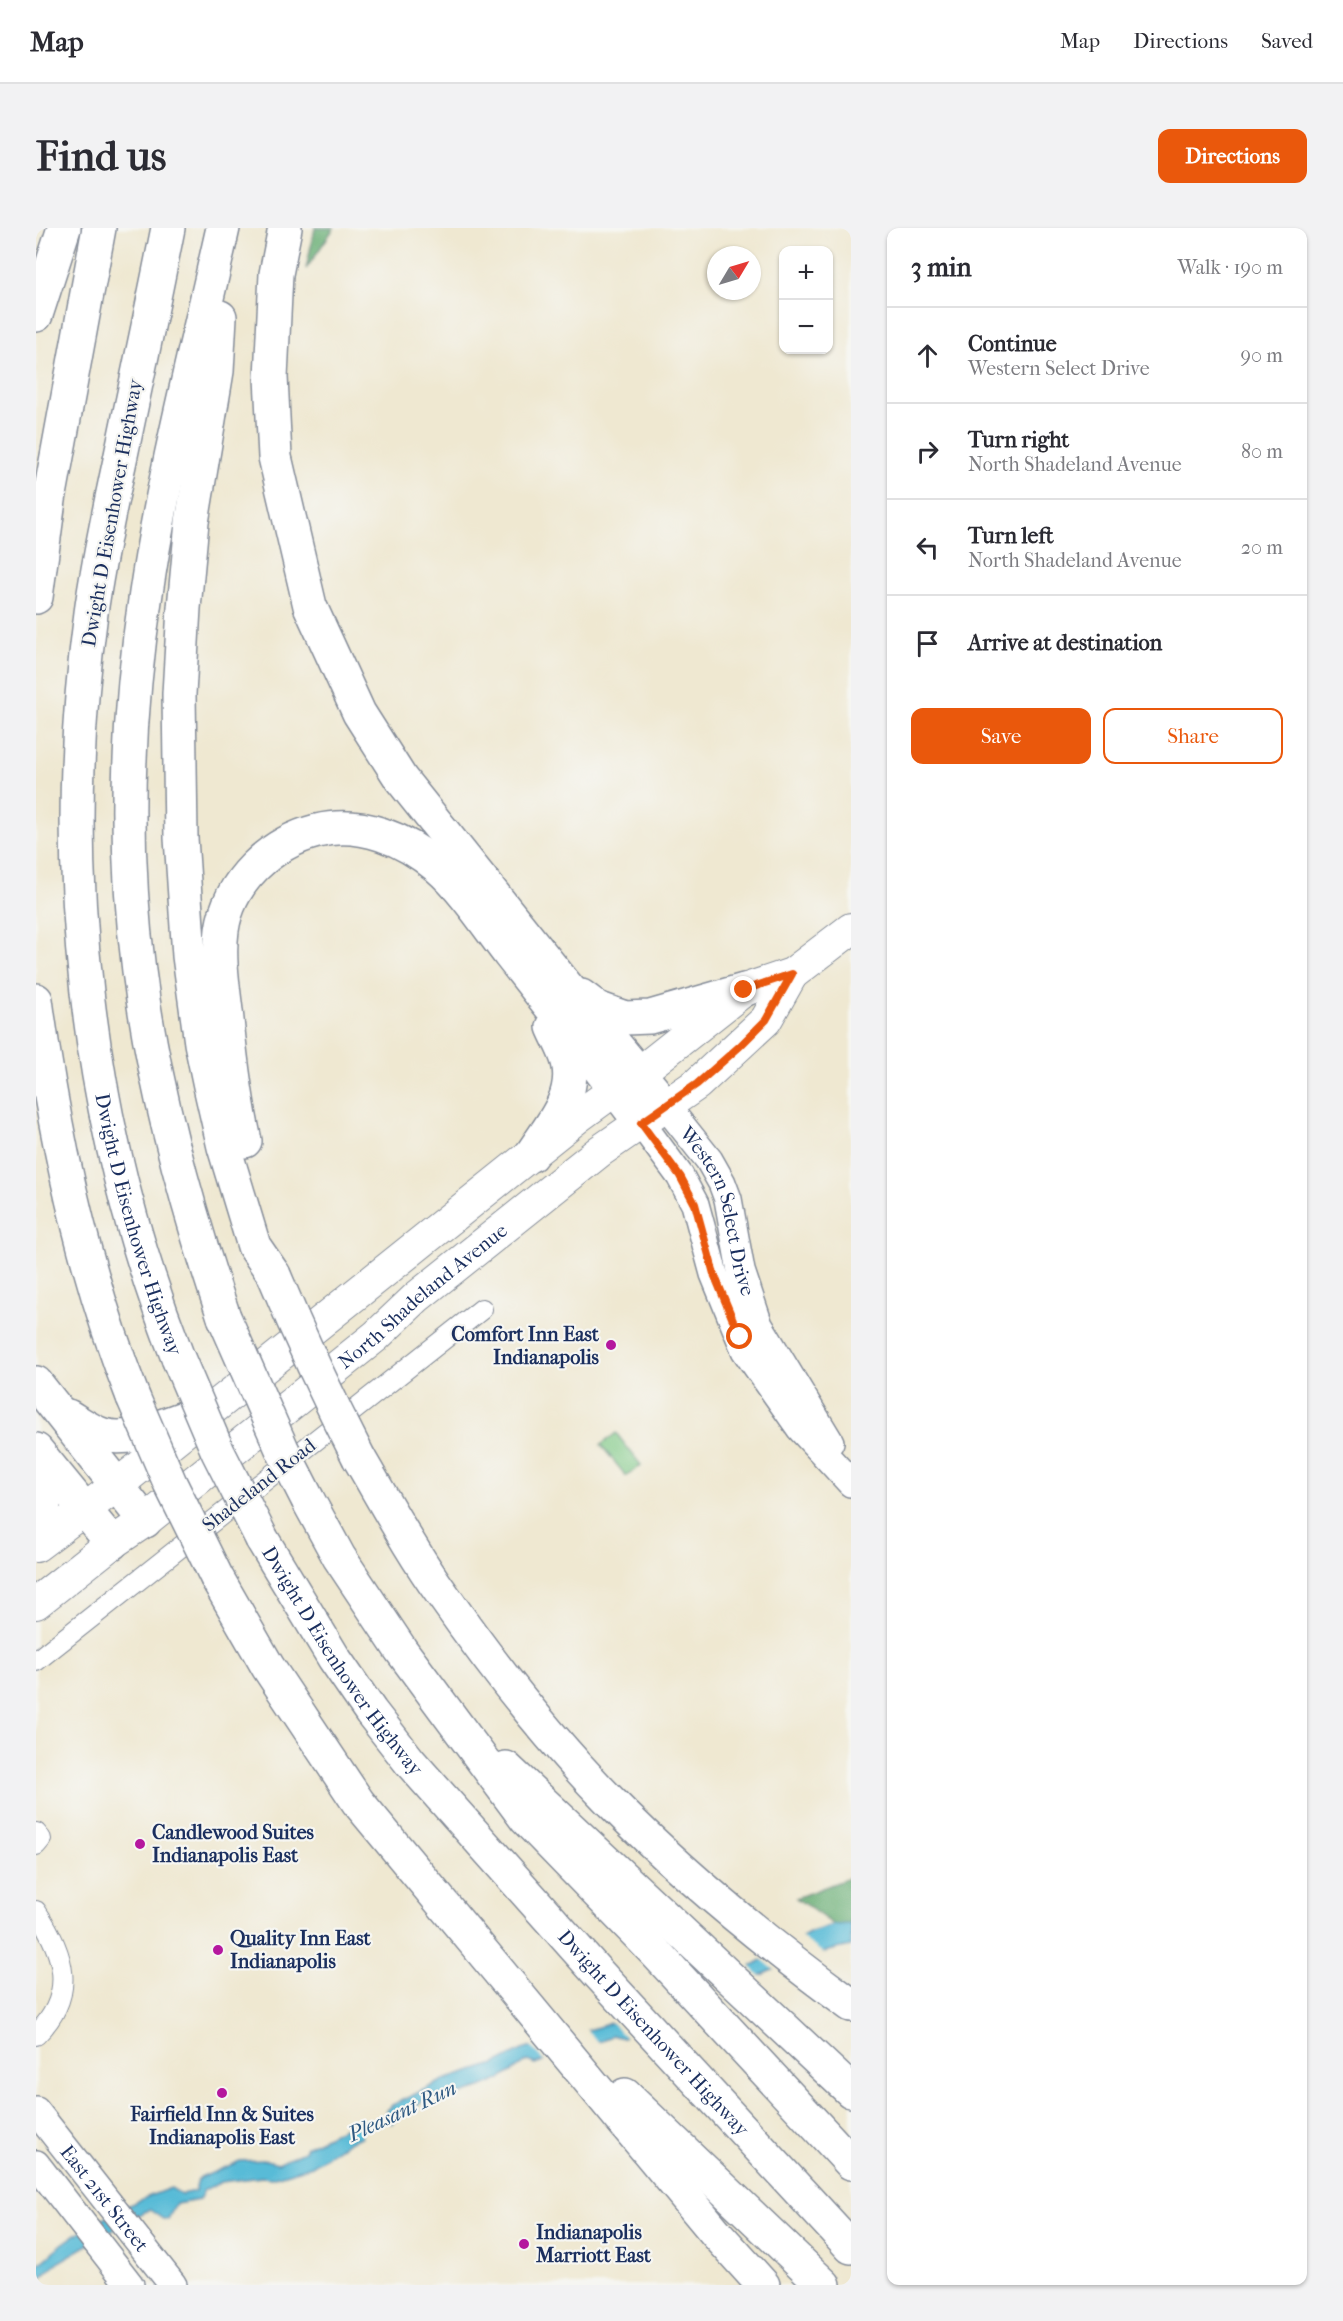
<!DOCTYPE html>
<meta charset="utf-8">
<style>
:root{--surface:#fff;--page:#f2f2f3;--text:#2b2b33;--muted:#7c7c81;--line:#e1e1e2;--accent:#ea580c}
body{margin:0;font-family:"IM FELL French Canon",serif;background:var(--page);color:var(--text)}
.controls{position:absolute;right:18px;top:18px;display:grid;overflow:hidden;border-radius:12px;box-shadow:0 2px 4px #0004}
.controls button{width:54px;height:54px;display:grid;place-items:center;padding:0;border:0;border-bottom:2px solid var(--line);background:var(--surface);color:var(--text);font:30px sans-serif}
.compass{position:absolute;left:671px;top:18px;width:54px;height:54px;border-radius:50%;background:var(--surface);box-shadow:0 2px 4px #0004;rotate:52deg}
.stop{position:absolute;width:18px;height:18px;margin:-14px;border:4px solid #ea580c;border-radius:50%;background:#fff}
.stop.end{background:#ea580c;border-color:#fff;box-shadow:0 2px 6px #0008}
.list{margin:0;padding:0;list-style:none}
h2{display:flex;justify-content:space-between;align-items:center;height:78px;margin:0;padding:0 24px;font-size:26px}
h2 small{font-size:20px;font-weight:400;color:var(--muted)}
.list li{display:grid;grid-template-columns:39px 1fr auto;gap:18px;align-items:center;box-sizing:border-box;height:96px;padding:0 24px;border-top:2px solid var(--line)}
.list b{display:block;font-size:22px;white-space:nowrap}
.list p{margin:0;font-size:20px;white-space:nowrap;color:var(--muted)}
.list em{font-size:20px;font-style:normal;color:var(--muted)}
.actions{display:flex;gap:12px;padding:18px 24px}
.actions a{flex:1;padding:14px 0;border:2px solid var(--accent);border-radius:12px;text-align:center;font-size:21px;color:var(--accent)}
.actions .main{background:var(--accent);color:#fff}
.icon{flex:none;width:33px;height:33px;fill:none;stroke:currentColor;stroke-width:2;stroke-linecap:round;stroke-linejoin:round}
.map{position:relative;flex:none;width:815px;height:2057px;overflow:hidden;border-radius:12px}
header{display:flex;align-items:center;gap:36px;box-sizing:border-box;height:84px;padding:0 30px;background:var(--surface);border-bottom:2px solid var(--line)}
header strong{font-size:28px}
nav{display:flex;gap:33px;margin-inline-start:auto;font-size:21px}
.intro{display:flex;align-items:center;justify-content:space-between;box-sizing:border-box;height:144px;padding:0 36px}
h1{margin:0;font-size:42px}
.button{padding:15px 27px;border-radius:12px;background:var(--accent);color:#fff;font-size:21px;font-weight:700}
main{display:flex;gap:36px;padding:0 36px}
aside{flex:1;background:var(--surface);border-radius:12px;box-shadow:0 2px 4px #0004}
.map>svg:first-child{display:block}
.green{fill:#80c986;stroke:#4e7c72;stroke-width:1.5}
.forest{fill:#68ad73;stroke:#426e68;stroke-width:1.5}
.water{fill:#59bbd7;stroke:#3a759a;stroke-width:1.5}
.pier{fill:#efe8d1}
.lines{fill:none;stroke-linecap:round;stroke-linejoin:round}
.street-casing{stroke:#858c98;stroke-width:22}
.secondary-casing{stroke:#858c98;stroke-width:30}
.primary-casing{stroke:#858c98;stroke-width:34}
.highway-casing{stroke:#858c98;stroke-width:36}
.street{stroke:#fff;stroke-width:20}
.secondary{stroke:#fff;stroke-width:27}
.primary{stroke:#fff;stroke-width:32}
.highway{stroke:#fff;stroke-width:33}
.highway-bridge-casing{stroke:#858c98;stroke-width:36;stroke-linecap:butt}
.highway-bridge{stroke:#fff;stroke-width:33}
.route{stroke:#ea580c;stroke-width:8}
.poi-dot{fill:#b5179e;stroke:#f6f6f2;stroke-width:2}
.labels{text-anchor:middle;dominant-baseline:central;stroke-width:4.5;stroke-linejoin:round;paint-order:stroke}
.street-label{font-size:20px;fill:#1b2f5e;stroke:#f6f6f2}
.poi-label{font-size:20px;font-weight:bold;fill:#1b2f5e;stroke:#f6f6f2;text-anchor:start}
.water-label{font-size:21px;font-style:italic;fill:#2e5982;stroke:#f6f6f2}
</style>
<header>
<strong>Map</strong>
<nav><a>Map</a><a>Directions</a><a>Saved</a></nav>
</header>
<div class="intro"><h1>Find us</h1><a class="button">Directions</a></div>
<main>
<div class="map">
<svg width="815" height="2057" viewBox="0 0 815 2057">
<rect width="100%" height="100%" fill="#f6f6f2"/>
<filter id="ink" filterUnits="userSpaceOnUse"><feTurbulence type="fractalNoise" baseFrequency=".0167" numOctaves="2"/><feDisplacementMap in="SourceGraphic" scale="12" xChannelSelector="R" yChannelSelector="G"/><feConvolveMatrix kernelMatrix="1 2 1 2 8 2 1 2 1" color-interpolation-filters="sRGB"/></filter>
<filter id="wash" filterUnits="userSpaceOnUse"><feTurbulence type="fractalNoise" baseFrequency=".008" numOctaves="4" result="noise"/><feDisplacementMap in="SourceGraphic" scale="24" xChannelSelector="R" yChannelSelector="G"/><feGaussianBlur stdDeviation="1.35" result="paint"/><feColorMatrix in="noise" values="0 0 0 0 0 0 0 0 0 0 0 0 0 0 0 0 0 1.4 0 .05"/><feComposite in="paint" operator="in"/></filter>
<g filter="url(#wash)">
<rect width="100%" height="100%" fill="#efe8d1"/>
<path class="green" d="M580,1205L605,1237L590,1248L565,1217Z"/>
<path class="forest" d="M279,0H298L270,41Z
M815,1649V1709L760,1670Z"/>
<path class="water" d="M815,1696V1718L792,1723L734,1743L587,1810L576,1807L568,1812L500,1836L491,1833L465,1851L444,1860L415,1869L404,1868L390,1870L351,1899L312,1914L276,1938L235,1950L226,1949L185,1954L168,1962L163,1972L140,1976L132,1991H127L114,1982L108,1984L21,2035L5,2050L4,2057H0V2038C12,2032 19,2021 29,2014C61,1991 98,1973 135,1960L145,1966L159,1963L162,1951L204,1933L230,1932L242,1935L268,1923L270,1919C282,1913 293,1907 305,1901C322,1894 344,1893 356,1877L408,1852L459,1836L486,1822L569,1797L714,1739L775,1704L798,1697Z"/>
<path class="pier" d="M762,1707L790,1727L741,1744L723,1729Z
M712,1736L727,1751L591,1811L573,1792Z
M549,1800L565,1817L511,1836L493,1817Z
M349,1881L356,1899L328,1913L321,1894Z"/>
</g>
<g filter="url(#ink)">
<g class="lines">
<g class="street-casing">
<path id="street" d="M0,1433L446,1081
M0,1605L5,1611L0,1617
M0,1683C28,1725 42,1766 0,1807"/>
</g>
<g class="secondary-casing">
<g id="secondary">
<path id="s1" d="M630,878L673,932L686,955L692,971L705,1043L723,1097L794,1214"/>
<path d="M605,895L644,948L659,976L678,1046L709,1122L764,1200L815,1255"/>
<path id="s2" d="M0,1883L137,2057"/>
<path d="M0,1936L94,2057"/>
</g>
</g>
<g class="primary-casing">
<g id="primary">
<path d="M0,1318L80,1258L543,888L613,837L708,762L756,746L815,701"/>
<path id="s3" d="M0,1375L76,1315L109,1293L340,1108L381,1069L564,923L661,856L730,792L756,746"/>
</g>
</g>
<g class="highway-casing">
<g id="highway">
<path id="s4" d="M132,0C117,77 100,155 84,232C73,283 62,334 55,385C21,636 49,894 142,1130"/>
<path d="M187,0C160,121 128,243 110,365C91,489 87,619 103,743C118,860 150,977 188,1089"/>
<path d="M249,0L240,46L235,149L239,229L274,378L323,485L365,551L528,755L630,878"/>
<path d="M0,87L28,0"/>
<path d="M184,89L181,143L156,294L148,380L143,466L145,610L153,728L165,815L174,858L188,919L218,1018L238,1047"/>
<path d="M0,369L13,272L63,0"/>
<path d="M545,768L561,780L589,790L614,789L708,762"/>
<path d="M0,772C18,906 47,1043 97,1169"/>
<path d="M209,913C200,873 195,833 191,792C188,763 182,732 186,702C193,653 235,615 281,603C325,592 369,611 402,639C428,661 453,700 474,727C518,783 562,838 605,895"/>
<path d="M495,927C513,899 541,869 532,834C529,822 522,811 517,799"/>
<path d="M0,1155L109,1293"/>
<path d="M32,1188C60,1205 68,1213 101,1207L175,1180"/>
<path d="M0,1222L76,1315"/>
<path d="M323,1230C350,1276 375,1323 406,1366C457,1439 513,1511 575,1574C649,1649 730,1715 815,1777"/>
<path d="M0,1236C12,1264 13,1269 0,1297"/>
<path d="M272,1272L303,1329L365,1422L490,1591L619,1724L815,1935"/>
<path id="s5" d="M226,1311L298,1430L335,1484L374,1534L562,1745L815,2019"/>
<path d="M181,1350L232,1439L322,1574L680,2005L727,2057"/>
<path d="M470,1540L815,1863"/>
<path d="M589,1867L788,2057"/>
</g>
</g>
<use href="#street" class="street"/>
<use href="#secondary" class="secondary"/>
<use href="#primary" class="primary"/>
<use href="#highway" class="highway"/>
<g class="highway-bridge-casing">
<path id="highway-bridge" d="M238,1047C264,1110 292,1170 323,1230
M188,1089L246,1221L272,1272
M142,1130L182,1224L226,1311
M97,1169L134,1255L181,1350"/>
</g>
<use href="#highway-bridge" class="highway-bridge"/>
</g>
</g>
<g class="lines" filter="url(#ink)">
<path class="route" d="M704,1109L678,1046L659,976L644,948L605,895L661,856L704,818L730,792L756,746L708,762"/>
</g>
<g class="poi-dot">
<circle cx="575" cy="1117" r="6"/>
<circle cx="104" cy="1616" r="6"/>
<circle cx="182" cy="1722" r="6"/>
<circle cx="186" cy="1865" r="6"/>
<circle cx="488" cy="2016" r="6"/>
</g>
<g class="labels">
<g class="street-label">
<text transform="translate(76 285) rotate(-80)">Dwight D Eisenhower Highway</text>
<text stroke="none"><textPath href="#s1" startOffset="120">Western Select Drive</textPath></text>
<text stroke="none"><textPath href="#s4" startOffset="1011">Dwight D Eisenhower Highway</textPath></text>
<text stroke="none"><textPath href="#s3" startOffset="494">North Shadeland Avenue</textPath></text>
<text transform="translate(223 1257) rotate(-38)">Shadeland Road</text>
<text stroke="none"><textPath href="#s5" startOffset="146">Dwight D Eisenhower Highway</textPath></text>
<text stroke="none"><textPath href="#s5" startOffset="632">Dwight D Eisenhower Highway</textPath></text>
<text stroke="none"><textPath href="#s2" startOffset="111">East 21st Street</textPath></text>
</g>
<g class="poi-label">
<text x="563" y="1106" text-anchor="end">Comfort Inn East<tspan x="563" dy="23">Indianapolis</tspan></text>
<text x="116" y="1604">Candlewood Suites<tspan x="116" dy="23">Indianapolis East</tspan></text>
<text x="194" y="1710">Quality Inn East<tspan x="194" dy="23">Indianapolis</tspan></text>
<text x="186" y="1886" text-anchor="middle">Fairfield Inn &amp; Suites<tspan x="186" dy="23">Indianapolis East</tspan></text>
<text x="500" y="2004">Indianapolis<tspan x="500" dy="23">Marriott East</tspan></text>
</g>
<g class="water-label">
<text transform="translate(366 1883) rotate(-25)">Pleasant Run</text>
</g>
</g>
</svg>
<div class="controls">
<button>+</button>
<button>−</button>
</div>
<svg class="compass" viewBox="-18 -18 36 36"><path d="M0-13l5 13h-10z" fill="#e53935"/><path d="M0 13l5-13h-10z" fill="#7c7c81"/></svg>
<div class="stop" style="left:704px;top:1109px"></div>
<div class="stop end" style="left:708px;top:762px"></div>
</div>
<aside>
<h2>3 min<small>Walk · 190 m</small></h2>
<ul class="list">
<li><svg class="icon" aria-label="ahead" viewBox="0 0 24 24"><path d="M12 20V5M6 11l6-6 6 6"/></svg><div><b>Continue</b><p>Western Select Drive</p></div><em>90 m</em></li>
<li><svg class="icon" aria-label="right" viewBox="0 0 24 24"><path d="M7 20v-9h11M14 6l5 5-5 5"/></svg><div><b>Turn right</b><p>North Shadeland Avenue</p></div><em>80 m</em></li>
<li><svg class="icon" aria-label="left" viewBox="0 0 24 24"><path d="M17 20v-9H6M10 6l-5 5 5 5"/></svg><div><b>Turn left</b><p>North Shadeland Avenue</p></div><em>20 m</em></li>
<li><svg class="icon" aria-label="arrive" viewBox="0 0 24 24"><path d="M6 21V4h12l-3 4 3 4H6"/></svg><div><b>Arrive at destination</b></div></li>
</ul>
<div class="actions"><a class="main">Save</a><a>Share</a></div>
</aside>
</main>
